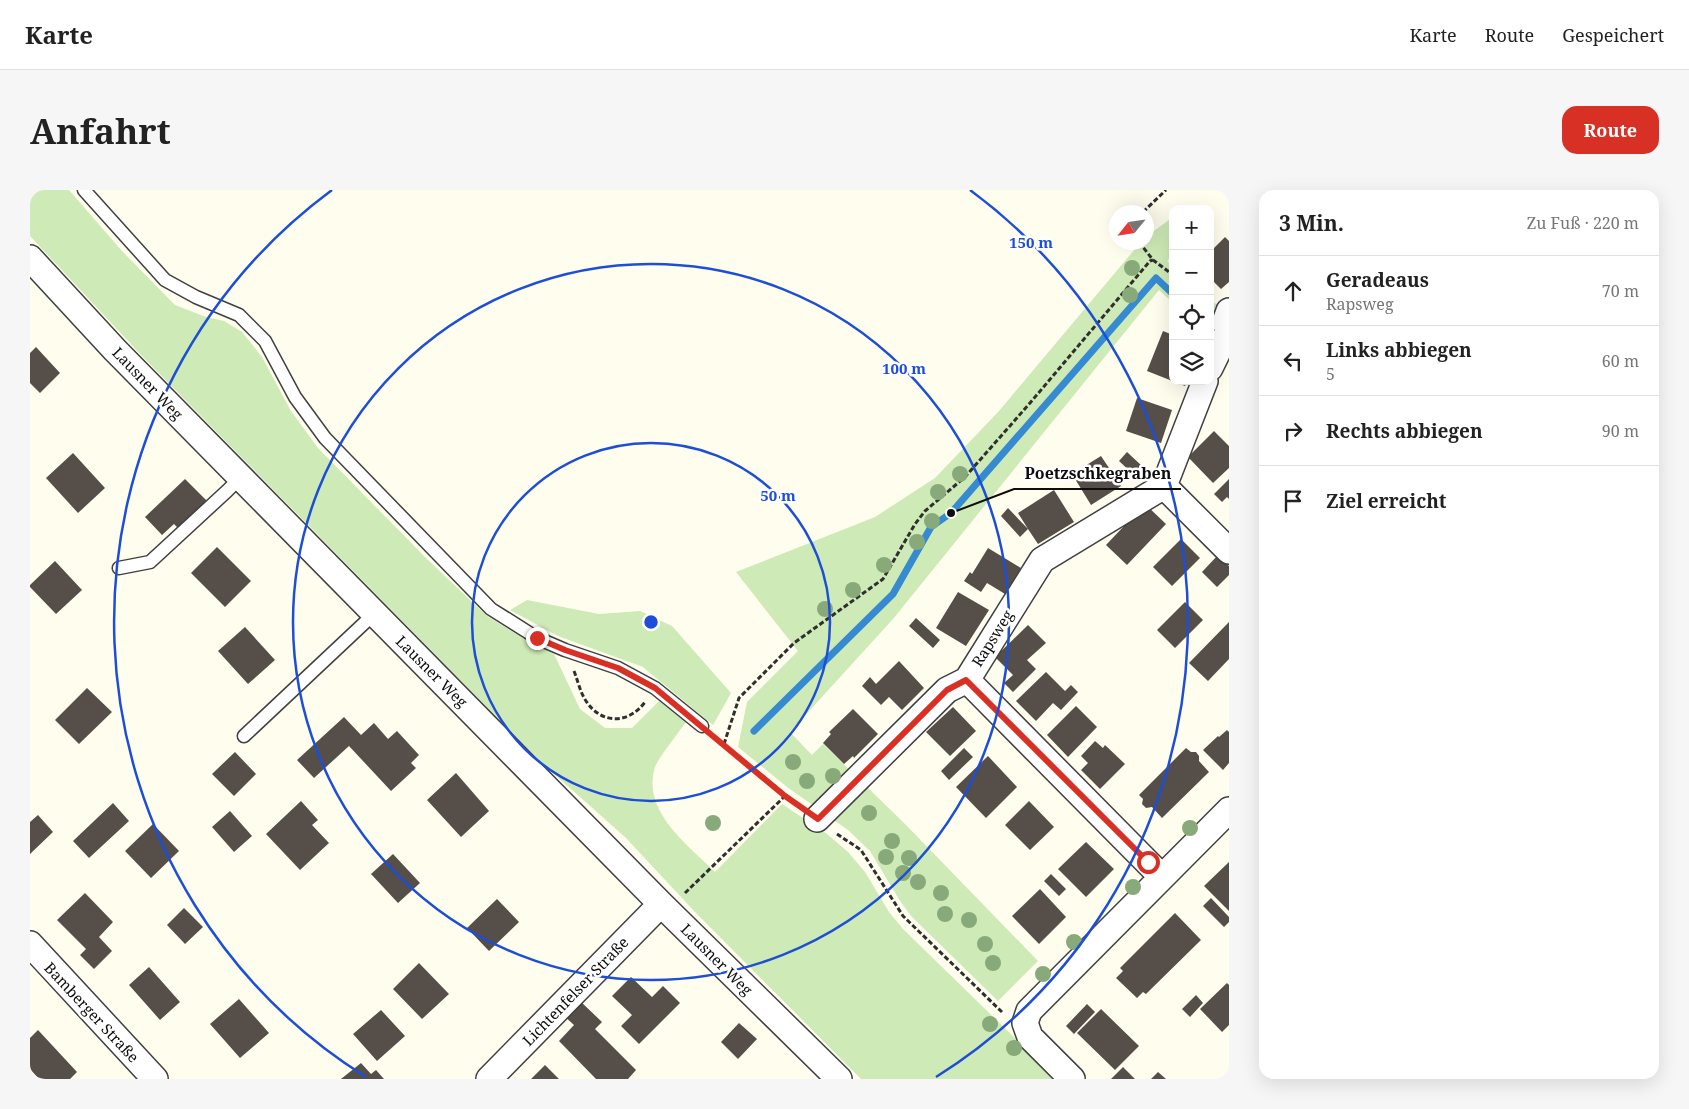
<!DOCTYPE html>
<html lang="de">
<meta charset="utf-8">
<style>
:root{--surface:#fff;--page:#f6f6f6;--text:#222;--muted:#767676;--line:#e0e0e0;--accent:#d93025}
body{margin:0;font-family:"Noto Serif",serif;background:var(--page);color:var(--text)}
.controls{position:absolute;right:15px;top:15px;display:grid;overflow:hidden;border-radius:10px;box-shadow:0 5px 20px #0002}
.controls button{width:45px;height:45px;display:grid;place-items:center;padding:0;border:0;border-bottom:1px solid var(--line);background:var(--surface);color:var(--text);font:25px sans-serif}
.compass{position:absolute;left:1079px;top:15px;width:45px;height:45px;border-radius:50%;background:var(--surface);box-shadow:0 5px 20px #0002;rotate:240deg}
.stop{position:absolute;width:15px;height:15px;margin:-11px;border:4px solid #d93025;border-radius:50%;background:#fff}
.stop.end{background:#d93025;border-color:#fff;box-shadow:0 1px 5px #0008}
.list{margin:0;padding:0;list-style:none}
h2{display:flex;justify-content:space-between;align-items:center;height:65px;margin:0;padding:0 20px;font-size:21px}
h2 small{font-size:16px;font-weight:400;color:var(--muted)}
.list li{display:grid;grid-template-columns:32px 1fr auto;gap:15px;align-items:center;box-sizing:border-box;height:70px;padding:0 20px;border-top:1px solid var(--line)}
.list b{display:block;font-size:19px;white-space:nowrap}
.list p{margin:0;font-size:16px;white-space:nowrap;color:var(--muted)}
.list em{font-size:16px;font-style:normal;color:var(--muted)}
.icon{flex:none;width:28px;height:28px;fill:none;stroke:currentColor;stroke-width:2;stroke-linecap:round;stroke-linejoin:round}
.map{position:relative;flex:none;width:1199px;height:889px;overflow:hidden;border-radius:15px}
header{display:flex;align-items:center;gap:30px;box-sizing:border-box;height:70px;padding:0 25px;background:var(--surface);border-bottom:1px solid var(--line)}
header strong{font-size:24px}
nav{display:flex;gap:28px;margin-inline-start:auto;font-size:18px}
.intro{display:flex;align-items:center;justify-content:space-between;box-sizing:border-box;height:120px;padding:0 30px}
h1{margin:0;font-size:35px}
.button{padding:12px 22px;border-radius:15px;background:var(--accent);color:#fff;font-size:18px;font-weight:700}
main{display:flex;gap:30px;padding:0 30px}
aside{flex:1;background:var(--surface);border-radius:15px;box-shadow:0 5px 20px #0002}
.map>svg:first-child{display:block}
.green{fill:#ceeab6}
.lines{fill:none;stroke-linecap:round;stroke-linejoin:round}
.stream{stroke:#368ad1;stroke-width:7}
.building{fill:#564f49}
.lane-casing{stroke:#404040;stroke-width:15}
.street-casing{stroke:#404040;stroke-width:28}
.path{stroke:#2f2f2f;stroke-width:3;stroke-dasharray:5 2.5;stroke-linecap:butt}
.lane{stroke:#fff;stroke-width:12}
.street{stroke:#fff;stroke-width:25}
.tree{fill:#88aa7a}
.route{stroke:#d93025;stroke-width:6}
.ring{fill:none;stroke:#1d4ed8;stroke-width:2.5}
.labels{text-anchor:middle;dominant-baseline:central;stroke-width:5;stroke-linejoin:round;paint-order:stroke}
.street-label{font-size:15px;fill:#0d0d0d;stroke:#fff}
.centre{fill:#1d4ed8;stroke:#fff;stroke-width:2.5}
.ring-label{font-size:15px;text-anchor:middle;font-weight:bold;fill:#1d4ed8;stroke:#fff;stroke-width:5;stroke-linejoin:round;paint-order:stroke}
.leader{fill:none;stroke:#0d0d0d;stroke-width:2}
.callout-dot{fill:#0d0d0d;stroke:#fff;stroke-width:2}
.callout-label{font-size:16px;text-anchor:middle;font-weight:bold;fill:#0d0d0d;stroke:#fff;stroke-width:5;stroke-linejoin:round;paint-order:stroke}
</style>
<header>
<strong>Karte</strong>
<nav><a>Karte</a><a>Route</a><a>Gespeichert</a></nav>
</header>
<div class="intro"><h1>Anfahrt</h1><a class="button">Route</a></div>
<main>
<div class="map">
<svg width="1199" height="889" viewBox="0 0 1199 889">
<rect width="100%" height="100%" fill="#fffdee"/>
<path class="green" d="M0,0H39L92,61L145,115L176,127L194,131L212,142L232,167L261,221L288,258L396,368L457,426L491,447L524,464L550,519L575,538H602L629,511L656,532C649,542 629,567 625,577C611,621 658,655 685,682L752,614L797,644L818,662L835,682L859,722L873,739L1027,889H831L665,722L596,648L513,574L113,167L0,46Z
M1143,27V66L1137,71L1143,76V113L1129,100L863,429L760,542L782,565L793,554L876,635L1008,771L968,811L882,727L870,711L840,661L818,640L757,597L708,557L717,512L768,461L706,382L845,327L905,288L969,221L1110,53L1116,52L1117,46Z
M1180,109L1192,119L1180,153Z
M497,410L569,424L610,421L642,436L701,503L683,535L613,477L528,446L480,420Z"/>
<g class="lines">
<path class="stream" d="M1180,138L1187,144
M724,541L863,404L901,337L921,323L1126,88L1143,104"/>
</g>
<path class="building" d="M1195,47L1199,51V92L1191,99L1180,88V62Z
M1133,141L1143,145V191H1157L1155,196L1117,181Z
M6,157L30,183L10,203L0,193V163Z
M1107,208L1142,220L1131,253L1096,241Z
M1184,241L1199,256V278L1183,293L1158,267Z
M1097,262L1112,276L1104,285L1089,271Z
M43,263L75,298L48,323L16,288Z
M1071,266L1091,296L1061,315L1042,284Z
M155,289L179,313L150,340L144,334L132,345L115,327Z
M1199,289V309L1197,307L1192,312L1184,304Z
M1024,300L1044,332L1008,354L998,339L990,347L971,326L978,318L998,339L988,323Z
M1115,314L1136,334L1097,375L1076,355Z
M1151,349L1170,368L1142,396L1123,377Z
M187,357L221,391L195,417L161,383Z
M958,358L991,378L975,404L957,393L951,402L934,391L940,382L942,384Z
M1188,365L1199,376V385L1187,397L1172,382Z
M25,371L52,400L26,424L0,397V395Z
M928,402L959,420L936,456L906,438Z
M1155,412L1173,430L1145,458L1127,440Z
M886,428L910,450L903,458L879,436Z
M1199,432V469L1178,491L1159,473Z
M998,435L1016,453L997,470L1006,479L983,502L974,493L983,485L965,467Z
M215,437L245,470L218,494L188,461Z
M869,471L894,498L872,520L859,507L851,515L832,496L840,487L846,494Z
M1016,482L1035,501L1041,495L1048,502L1031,520L1023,513L1006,531L986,511Z
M57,498L82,522L49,554L25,530Z
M1046,516L1067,537L1038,567L1017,545Z
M923,517L946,541L920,566L896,542Z
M823,519L848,544L824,568L823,566L814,574L793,553L801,544L799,542Z
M314,527L331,545L344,533L358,549L367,541L389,565L381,573L386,578L361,601L319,556L284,588L267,570Z
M1197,540L1199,542V573L1193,580L1173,560L1188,546L1189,547Z
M1065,551L1073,558L1075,555L1095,574L1070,599L1051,580L1058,573L1051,566Z
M934,558L943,567L919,590L911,581Z
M1156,558L1161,562H1166L1169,566V571L1179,582L1132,628L1122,617L1116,618L1112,614L1113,609L1109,605Z
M205,562L226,584L204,606L182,584Z
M958,566L987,597L956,628L926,597Z
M426,583L459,621L431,647L397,610Z
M271,611L288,630L282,635L299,653L270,680L236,644Z
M999,611L1024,637L1000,660L975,635Z
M83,613L99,631L59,668L43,651Z
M200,621L222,646L204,662L182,637Z
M8,625L23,642L0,664V632Z
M123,634L149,661L121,688L95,661Z
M1056,652L1084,679L1056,707L1028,679Z
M363,664L390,693L368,713L341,684Z
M1199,672V721L1174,696Z
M1021,684L1036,699L1029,706L1014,691Z
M1010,699L1036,727L1009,754L982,726Z
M55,703L83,732L69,747L82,761L64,779L50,765L56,759L27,730Z
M1181,708L1199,727V732L1194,737L1173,716Z
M467,709L489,732L459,761L437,738Z
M154,718L173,737L155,754L137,735Z
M1145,723L1171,750L1116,804L1113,802L1107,808L1086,788L1093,781L1090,778Z
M389,773L419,804L392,829L363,799Z
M119,777L150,812L130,830L99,795Z
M601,787L622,807L633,796L650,813L609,854L591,836L602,825L582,806Z
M1197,793L1199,795V835L1192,842L1170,819Z
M1166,805L1173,813L1160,827L1152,819Z
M209,809L239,843L210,868L180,834Z
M548,809L572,832L565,839L606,880L598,889H566L529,851L544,835L533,825Z
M1057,814L1065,822L1044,844L1036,836Z
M1071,819L1109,856L1085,880L1047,843Z
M351,820L375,846L347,871L323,844Z
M709,833L727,849L708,869L691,852Z
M8,840L47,882L40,889H9L0,879V848Z
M331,873L341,884L346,880L354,889H311Z
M515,875L529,889H501Z
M1093,877L1105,889H1081Z
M1128,882L1136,889H1121Z"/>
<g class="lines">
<g class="lane-casing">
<path id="lane" d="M54,0L135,90L166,107L209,125L235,151L265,207L295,248L461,419L507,448L535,460L588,478L625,498L672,536
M89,378L120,372L197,301L211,287
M214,546L345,423"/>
</g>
<g class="street-casing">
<path id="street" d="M0,68L85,160L631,714L809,889
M1180,178L1198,141L1195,132L1199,121
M1134,296L1199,361
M937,490L1131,686
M787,629L917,500L937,490L1012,370L1134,296L1175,191
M0,754L125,889
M459,889L631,714
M1042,889L1000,847L995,833L999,821L1199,620"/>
</g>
<path class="path" d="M1113,22L1136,0
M1109,52L1123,70L1143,85
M544,481C548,491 550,502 556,511C571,534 598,535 615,512
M686,548L768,615
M694,554L709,508L764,453L853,389L885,334L895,321L935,287L1000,213L1120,71L1123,70
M807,644L831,660L873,726L973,823
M655,703L755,606"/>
<use href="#lane" class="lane"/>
<use href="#street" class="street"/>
</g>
<g class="tree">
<circle cx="1102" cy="78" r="8"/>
<circle cx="1100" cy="105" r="8"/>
<circle cx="930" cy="284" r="8"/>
<circle cx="908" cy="302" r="8"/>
<circle cx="902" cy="331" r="8"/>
<circle cx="887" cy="352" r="8"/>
<circle cx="854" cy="375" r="8"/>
<circle cx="823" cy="400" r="8"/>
<circle cx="795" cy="419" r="8"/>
<circle cx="763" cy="572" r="8"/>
<circle cx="803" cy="586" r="8"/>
<circle cx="777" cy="591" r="8"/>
<circle cx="839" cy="623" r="8"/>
<circle cx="683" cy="633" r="8"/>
<circle cx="1160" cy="638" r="8"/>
<circle cx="862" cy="651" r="8"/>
<circle cx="856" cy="667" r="8"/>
<circle cx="879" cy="668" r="8"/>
<circle cx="873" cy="683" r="8"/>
<circle cx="888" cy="692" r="8"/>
<circle cx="1103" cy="697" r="8"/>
<circle cx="911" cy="703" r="8"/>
<circle cx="915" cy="724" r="8"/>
<circle cx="939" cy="730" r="8"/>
<circle cx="1044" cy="752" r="8"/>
<circle cx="955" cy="754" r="8"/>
<circle cx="963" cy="773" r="8"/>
<circle cx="1013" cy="784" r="8"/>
<circle cx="960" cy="834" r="8"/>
<circle cx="984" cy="858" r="8"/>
</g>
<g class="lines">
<path class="route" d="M507,448L535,460L588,478L625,498L755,606L788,629L917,500L936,490L1118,672"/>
</g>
<g class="ring">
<circle cx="621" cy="432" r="179"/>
<circle cx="621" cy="432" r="358"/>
<path d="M336 887A537 537 0 0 1 302 0M940 0A537 537 0 0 1 906 887"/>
</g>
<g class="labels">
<g class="street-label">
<text transform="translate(118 193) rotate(46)">Lausner Weg</text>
<text transform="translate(962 448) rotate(-58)">Rapsweg</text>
<text transform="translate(402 481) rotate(45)">Lausner Weg</text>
<text transform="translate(687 769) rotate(45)">Lausner Weg</text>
<text transform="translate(545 801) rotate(-46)">Lichtenfelser Straße</text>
<text transform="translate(62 822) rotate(47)">Bamberger Straße</text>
</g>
</g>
<circle cx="621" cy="432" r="8" class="centre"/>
<g class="ring-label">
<text x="1001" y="58">150 m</text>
<text x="874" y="184">100 m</text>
<text x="748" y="311">50 m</text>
</g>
<path class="leader" d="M921 323L984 299H1151"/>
<circle class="callout-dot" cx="921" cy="323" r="5"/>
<g class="callout-label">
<text x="1068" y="289">Poetzschkegraben</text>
</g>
</svg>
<div class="controls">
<button>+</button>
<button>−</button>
<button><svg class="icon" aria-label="locate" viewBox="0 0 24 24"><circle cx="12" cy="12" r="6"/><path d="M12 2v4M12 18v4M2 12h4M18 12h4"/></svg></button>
<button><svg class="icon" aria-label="layers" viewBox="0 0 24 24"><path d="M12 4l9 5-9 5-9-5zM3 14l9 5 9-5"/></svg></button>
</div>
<svg class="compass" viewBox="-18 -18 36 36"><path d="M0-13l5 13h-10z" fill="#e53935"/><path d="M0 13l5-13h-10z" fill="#767676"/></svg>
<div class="stop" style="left:1118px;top:672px"></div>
<div class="stop end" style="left:507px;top:448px"></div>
</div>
<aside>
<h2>3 Min.<small>Zu Fuß · 220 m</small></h2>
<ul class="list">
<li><svg class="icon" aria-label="ahead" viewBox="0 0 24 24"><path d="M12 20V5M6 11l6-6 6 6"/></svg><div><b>Geradeaus</b><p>Rapsweg</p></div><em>70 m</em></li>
<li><svg class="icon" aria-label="left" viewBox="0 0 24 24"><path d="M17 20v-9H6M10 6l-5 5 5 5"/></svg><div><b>Links abbiegen</b><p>5</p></div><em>60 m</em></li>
<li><svg class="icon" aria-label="right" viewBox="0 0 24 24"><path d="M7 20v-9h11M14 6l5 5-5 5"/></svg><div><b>Rechts abbiegen</b></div><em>90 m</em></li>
<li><svg class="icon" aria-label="arrive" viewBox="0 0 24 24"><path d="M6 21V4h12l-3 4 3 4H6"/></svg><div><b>Ziel erreicht</b></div></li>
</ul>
</aside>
</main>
